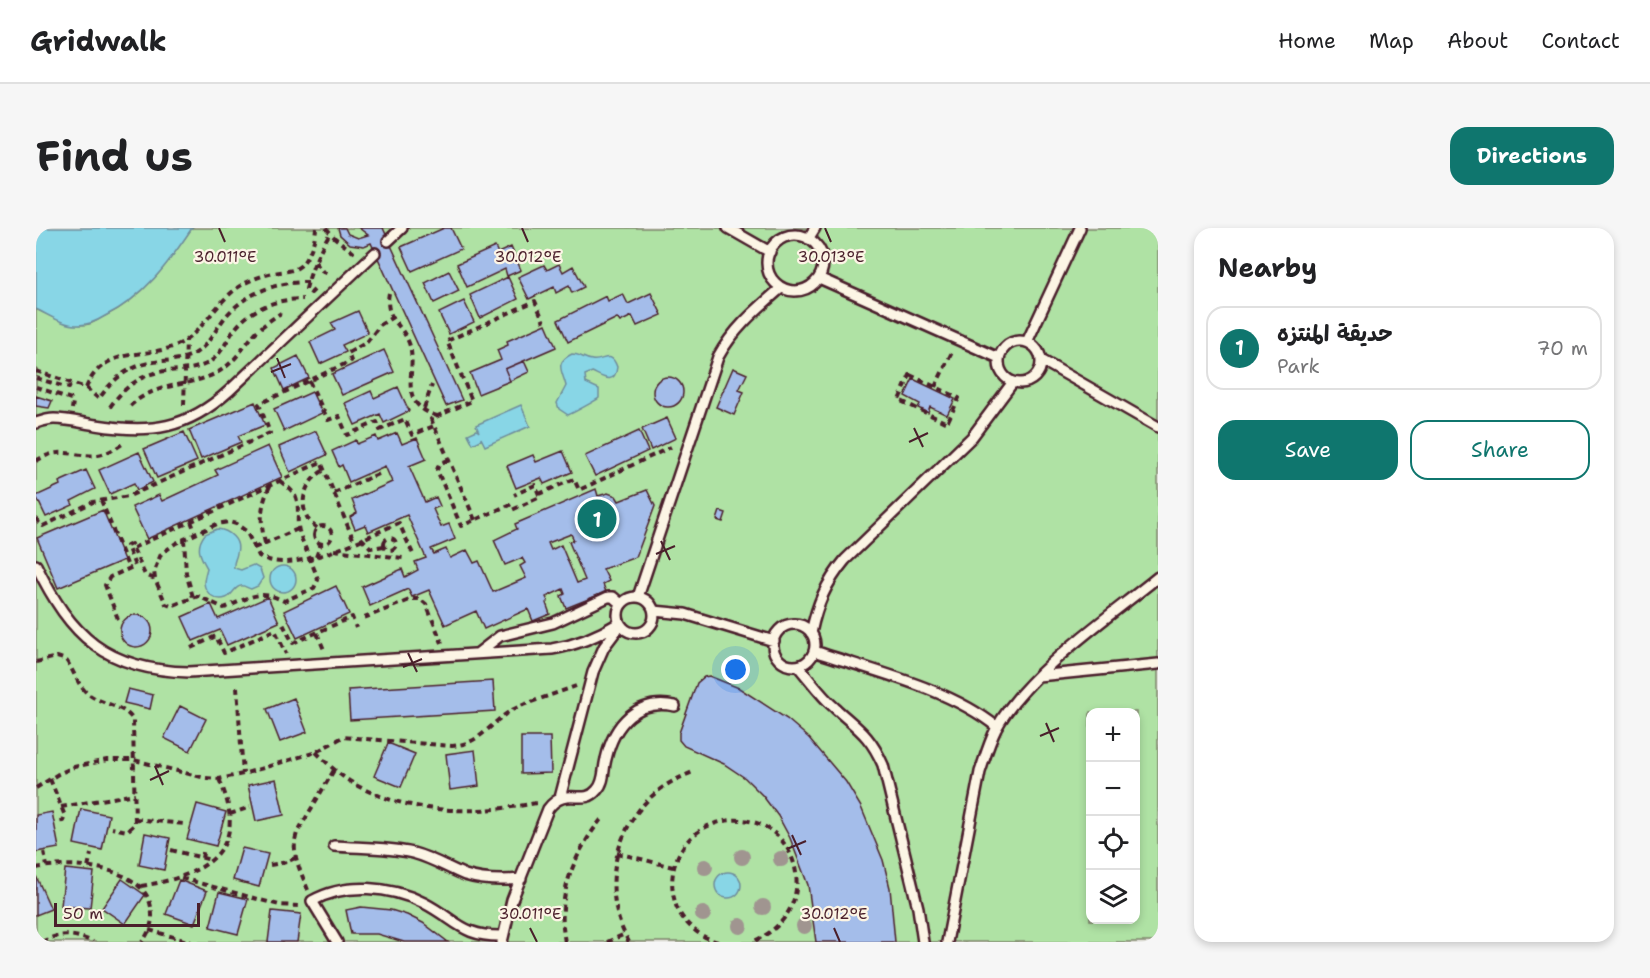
<!DOCTYPE html>
<meta charset="utf-8">
<style>
:root{--surface:#fff;--page:#f6f6f6;--text:#202124;--muted:#757577;--line:#e0e0e0;--accent:#0f766e}
body{margin:0;font-family:"Shantell Sans","Playpen Sans Arabic",sans-serif;background:var(--page);color:var(--text)}
.controls{position:absolute;right:18px;bottom:18px;display:grid;overflow:hidden;border-radius:12px;box-shadow:0 3px 9px #0003}
.controls button{width:54px;height:54px;display:grid;place-items:center;padding:0;border:0;border-bottom:2px solid var(--line);background:var(--surface);color:var(--text);font:30px sans-serif}
.scale{position:absolute;left:18px;bottom:15px;width:146px;box-sizing:border-box;padding-left:6px;border:3px solid #4a1f2b;border-top:0;font-size:16px;line-height:21px;white-space:nowrap;color:#4a1f2b;-webkit-text-stroke:4px #fcf5e5;paint-order:stroke}
.you{position:absolute;left:700px;top:442px;width:21px;height:21px;margin:-15px;border:4px solid #fff;border-radius:50%;background:#1a73e8;box-shadow:0 0 0 9px #1a73e833}
.badge{display:grid;place-items:center;width:39px;height:39px;border-radius:50%;background:var(--accent);color:#fff;font-size:20px;font-weight:700}
.pin{position:absolute;translate:-50% -50%;border:3px solid #fff;box-shadow:0 2px 6px #0006}
.list{margin:0;padding:0;list-style:none}
h2{display:flex;justify-content:space-between;align-items:center;height:78px;margin:0;padding:0 24px;font-size:26px}
h2 small{font-size:20px;font-weight:400;color:var(--muted)}
.list li{display:grid;grid-template-columns:39px 1fr auto;gap:18px;align-items:center;box-sizing:border-box;height:84px;margin:0 12px 12px;padding:0 12px;border:2px solid var(--line);border-radius:18px}
.list b{display:block;font-size:22px;white-space:nowrap}
.list p{margin:0;font-size:20px;white-space:nowrap;color:var(--muted)}
.list em{font-size:20px;font-style:normal;color:var(--muted)}
.actions{display:flex;gap:12px;padding:18px 24px}
.actions a{flex:1;padding:14px 0;border:2px solid var(--accent);border-radius:18px;text-align:center;font-size:21px;color:var(--accent)}
.actions .main{background:var(--accent);color:#fff}
.icon{flex:none;width:33px;height:33px;fill:none;stroke:currentColor;stroke-width:2;stroke-linecap:round;stroke-linejoin:round}
.map{position:relative;flex:none;width:1122px;height:714px;overflow:hidden;border-radius:18px}
header{display:flex;align-items:center;gap:36px;box-sizing:border-box;height:84px;padding:0 30px;background:var(--surface);border-bottom:2px solid var(--line)}
header strong{font-size:28px}
nav{display:flex;gap:33px;margin-inline-start:auto;font-size:21px}
.intro{display:flex;align-items:center;justify-content:space-between;box-sizing:border-box;height:144px;padding:0 36px}
h1{margin:0;font-size:42px}
.button{padding:15px 27px;border-radius:18px;background:var(--accent);color:#fff;font-size:21px;font-weight:700}
main{display:flex;gap:36px;padding:0 36px}
aside{flex:1;background:var(--surface);border-radius:18px;box-shadow:0 3px 9px #0003}
.map>svg:first-child{display:block}
.green{fill:#afe2a4;stroke:#7c8068;stroke-width:1.5;fill-rule:evenodd}
.water{fill:#88d6e6;stroke:#6f8d9b;stroke-width:1.5}
.building{fill:#a4bdea;stroke:#4a1f2b;stroke-width:1.5;fill-rule:evenodd}
.lines{fill:none;stroke-linecap:round;stroke-linejoin:round}
.service-casing{stroke:#4a1f2b;stroke-width:14}
.path{stroke:#4a1f2b;stroke-width:4;stroke-dasharray:6 4.5;stroke-linecap:butt}
.service{stroke:#fcf5e5;stroke-width:9}
.tree{fill:#a09590}
.ticks{fill:none;stroke:#4a1f2b;stroke-width:2}
.ticks-label{font-size:15px;text-anchor:middle;fill:#4a1f2b;stroke:#fcf5e5;stroke-width:4.5;stroke-linejoin:round;paint-order:stroke}
</style>
<header>
<strong>Gridwalk</strong>
<nav><a>Home</a><a>Map</a><a>About</a><a>Contact</a></nav>
</header>
<div class="intro"><h1>Find us</h1><a class="button">Directions</a></div>
<main>
<div class="map">
<svg width="1122" height="714" viewBox="0 0 1122 714">
<rect width="100%" height="100%" fill="#eaeae6"/>
<filter id="ink" filterUnits="userSpaceOnUse"><feTurbulence type="fractalNoise" baseFrequency=".0167" numOctaves="2"/><feDisplacementMap in="SourceGraphic" scale="12" xChannelSelector="R" yChannelSelector="G"/><feConvolveMatrix kernelMatrix="1 2 1 2 8 2 1 2 1" color-interpolation-filters="sRGB"/></filter>
<g filter="url(#ink)">
<path class="green" d="M156,0H1122V714H0V81C16,89 34,100 53,96C58,95 64,90 69,88C109,69 132,35 156,0ZM1054,484H1100V692H1054Z"/>
<path class="water" d="M0,0H156C132,36 109,68 69,88C61,93 53,97 43,97C28,98 13,87 0,81Z
M536,126C544,126 548,131 556,132C567,134 575,121 581,139C579,158 567,149 556,144L549,147L550,155L563,161V170C561,172 535,186 532,187L523,181L521,175L530,158C527,144 517,135 536,126Z
M485,177L494,198L449,218L445,210V212L437,216L432,206L441,202L443,204L440,197Z
M181,301C193,302 205,312 201,325C200,332 197,333 198,340L205,342L217,337L224,341L227,350L222,358L215,361C211,360 208,357 205,358C199,358 196,368 190,370C180,374 169,365 168,355C168,350 170,344 171,340C164,328 159,319 169,306Z
M234 351a13 13 0 1 1 26 0a13 13 0 1 1-26 0Z
M679 657a13 13 0 1 1 26 0a13 13 0 1 1-26 0Z"/>
<path class="building" d="M302,0H309L312,6L322,10L332,7L323,0H347L426,172L410,178L335,15L328,18L314,16L304,7Z
M408,0H415L425,21L376,43L365,19Z
M459,19L462,25L475,19L485,42L471,48L469,41L431,59L421,36Z
M523,36L527,44L537,38L548,59L536,65L533,58L520,65L518,59L493,71L482,49L508,37L511,42Z
M413,43L423,63L398,75L389,55Z
M472,49L482,71L444,90L434,67Z
M615,65L626,87L601,98L596,88L584,94L581,90L532,114L522,92L570,68L572,73L587,66L592,76Z
M428,73L438,94L413,106L403,85Z
M322,83L332,105L306,117L310,124L284,136L274,114L299,102L295,95Z
M510,96L520,119L469,141L474,153L442,166L434,145L465,132L461,122L472,117L471,113Z
M348,122L358,144L306,167L296,146Z
M262,128L273,150L248,162L238,140Z
M488,133L493,144L474,153L469,141Z
M697,140L711,146L703,162L708,164L698,187L680,179Z
M617 164a15 15 0 1 1 30 0a15 15 0 1 1-30 0Z
M877,151L919,171L911,187L894,179L892,185L882,180L884,176L869,168Z
M362,159L373,183L348,195L344,186L319,197L309,175L335,163L338,170Z
M276,164L286,185L248,203L238,181Z
M0,168L16,173L13,180L0,178Z
M219,174L229,197L202,208L205,214L165,231L153,202Z
M631,190L640,210L615,222L606,201Z
M280,203L291,227L254,244L243,219Z
M603,203L612,223L559,248L549,228Z
M148,204L161,233L121,250L108,221Z
M361,205L366,216L381,210L390,231L373,238L389,274L400,269L404,278L397,281L405,299L413,296L419,311L395,321L398,326L410,321L414,330L431,322L438,335L443,333L457,364L490,350L484,338L489,335L486,330L469,337L458,312L481,301L479,296L560,261L562,268L572,265L580,268L583,273L611,262L619,278L600,329L567,341L573,353L567,356L570,364L530,380L525,368L529,366L527,361L510,369L512,373L510,375L514,386L497,393L492,381L448,401L440,383L409,397L393,362L376,369L372,361L334,378L326,359L366,341L369,349L382,342L379,334L390,330L371,287L332,304L329,297L319,301L314,289L321,285L316,272L356,254L349,238L313,254L306,237L303,239L296,223L320,212L321,216L340,208L342,213ZM535,306L538,312L533,314L549,352L541,355L525,317L515,322L512,315Z
M232,218L246,249L111,311L96,279L123,267L126,273L182,247L179,242Z
M527,223L536,244L508,256L505,250L480,260L471,238L497,227L500,234Z
M103,224L117,254L101,262L98,255L74,266L63,242Z
M50,242L59,261L35,273L37,277L10,289L0,268L24,257L23,254Z
M67,282L88,332L22,360L1,310Z
M684,283L690,285L687,294L681,292Z
M300,358L313,386L261,410L248,383Z
M232,369L243,394L191,417L184,402L157,413L146,389L175,376L182,391Z
M84 403a16 16 0 1 1 32 0a16 16 0 1 1-32 0Z
M673,448L703,460L751,491L773,510L810,554L825,579L847,632L854,660L859,714H780L772,657L754,610L742,588L727,568L709,550L688,536L648,518L643,512V505L661,455L668,449Z
M457,453L459,483L314,492L312,462Z
M92,461L117,467L114,481L88,475Z
M258,470L271,504L244,514L231,481Z
M144,478L170,491L154,523L128,510Z
M485,509H514L515,545L485,546Z
M352,515L379,526L365,559L338,548Z
M439,522L443,558L414,562L410,526Z
M240,551L248,587L220,593L212,557Z
M161,576L190,584L180,618L151,611Z
M45,581L73,587L66,622L38,616Z
M16,584L23,620L0,624V587Z
M109,605L134,610L128,642L103,637Z
M206,620L232,626L223,659L197,652Z
M29,641L58,644L54,680L25,678Z
M0,648L15,681L0,687Z
M86,651L109,667L89,696L66,680Z
M143,652L171,663L158,696L130,686Z
M183,664L212,671L202,706L174,699Z
M325,679L355,682L371,687L387,695L412,714H368L341,706H315L310,682Z
M236,683L265,686L261,714H232Z"/>
<g class="lines">
<g class="service-casing">
<path id="service" d="M692,0L734,24
M731 35a28 28 0 1 1 56 0a28 28 0 1 1-56 0Z
M772,11L779,0
M352,13L366,0
M783,50L963,130
M963 134a21 21 0 1 1 42 0a21 21 0 1 1-42 0Z
M991,114L1044,0
M1005,132L1122,199
M0,195C6,193 12,191 18,191C32,191 47,195 60,197C115,206 151,201 193,163L339,25
M0,337C35,409 70,442 153,444L516,421C541,417 562,408 583,395
M582 387a18 18 0 1 1 36 0a18 18 0 1 1-36 0Z
M602,369L682,129C698,100 721,81 745,60
M618,383L649,386L738,413
M737 417a21 21 0 1 1 42 0a21 21 0 1 1-42 0Z
M775,405C781,376 790,355 809,332L936,209L977,154
M778,423C837,443 913,460 961,499
M442,425L464,408L517,395L572,369H577L585,376
M762,438C774,452 785,468 799,480C822,501 834,507 847,537L882,680L887,714
M1002,448L1122,436
M524,570L557,444L568,419L583,399
M298,618C324,620 352,619 377,625C396,630 412,640 429,647C448,653 466,653 485,651
M301,714L276,673C309,654 355,658 388,675C421,692 426,709 467,708
M466,714L476,672L512,581C530,557 547,579 561,562C569,554 567,541 570,531C578,496 601,470 639,478
M911,714L944,544C949,529 953,515 960,501C990,445 1073,389 1122,349"/>
</g>
<path class="path" d="M290,0L299,10L317,24L314,27
M279,34L287,44L293,46
M278,62L275,65L270,61C275,41 283,23 294,5
M353,65C348,91 365,94 373,115C383,143 358,174 401,188
M0,143L50,160L63,171C79,147 98,135 127,133C138,132 148,131 158,126C173,117 179,102 190,88C211,64 241,54 272,54
M874,147L923,170L911,195L863,172Z
M0,150L33,160L35,155
M273,153L292,192L303,188L311,207L341,194L344,202L369,191L376,207L398,198
M0,159L35,171L37,174L36,181
M899,159L917,122
M50,160C69,115 112,133 145,115C168,102 180,74 204,58C214,52 227,47 238,45C248,43 257,44 264,38C274,28 279,13 280,0
M148,177L150,112
M94,178C122,152 153,161 184,143C199,134 208,118 219,105C227,97 236,91 245,85
M74,179C88,159 106,145 131,143C145,142 159,142 172,135C182,129 187,120 193,110C208,83 236,71 267,71
M388,180L396,157
M412,232L403,236L401,242L425,298L473,277L476,282L504,269L499,257L478,267
M0,233C25,217 38,230 62,227C73,225 81,220 89,214
M244,253C250,258 257,262 260,270C264,281 260,292 263,303C268,320 277,335 282,352L278,360L248,373C222,360 212,371 188,380L162,368L135,378L130,376L119,351L118,343L125,326L140,315L181,296L193,294L200,296L210,303L223,328C258,349 328,309 363,295L377,326
M298,265L342,246
M503,266L538,251L543,262L635,219
M65,272L93,341
M0,290L4,296L7,298L57,274L93,268L234,205L223,176L315,133L312,125L331,114L344,97L355,90
M439,292L395,191L436,173L411,113L499,73L508,94
M155,293L160,306
M278 307a9 9 0 1 1 18 0a9 9 0 1 1-18 0Z
M281,300C277,297 273,294 271,289C262,271 272,250 289,242
M348 316a6 6 0 1 1 12 0a6 6 0 1 1-12 0Z
M325,310L335,320L348,318
M148,311L150,345L157,369
M229,315C224,294 224,278 234,258
M97,320L285,234L318,313
M218,320L262,301
M298,322L367,330
M280,329L285,315
M328,390L376,371H384L390,376L406,415
M82,391L69,357L74,349L99,338L91,318L95,316L109,347L119,351
M247,396L257,415L316,389L320,400
M281,405L289,424
M155,420L180,408L188,425L239,402L250,426
M0,434L21,429L30,432C38,443 41,456 51,465C65,477 87,476 97,492L99,596L91,603L76,600
M201,459L207,546
M280,524C291,535 302,546 315,554C370,587 439,587 500,575
M14,551L29,588L27,593L20,594
M0,560L22,546L38,539L71,532H98L169,550L183,551L207,546L280,524L307,509L416,518C448,515 453,494 478,481C498,472 519,466 540,458
M25,579L99,566
M194,586L214,579
M99,591L148,596
M135,622L175,632
M8,624L11,638
M581,625L637,639
M166,630L168,620
M234,637L251,634L259,630
M52,639L55,626
M0,640C33,633 107,637 115,679C118,692 114,704 106,714
M145,650L243,677L264,678
M105,658C168,648 216,623 183,551
M272,662C265,643 254,626 261,605L298,542
M113,702L155,714
M6,714C23,704 40,706 57,714
M529,714C520,667 538,625 567,589
M571,714L589,706
M593,714C563,664 578,594 626,560C637,552 648,548 659,543
M682,714C664,709 649,697 641,680C633,659 635,637 647,619C655,607 667,599 680,595C757,572 797,680 716,714"/>
<use href="#service" class="service"/>
</g>
<g class="tree">
<circle cx="706" cy="629" r="8"/>
<circle cx="745" cy="631" r="8"/>
<circle cx="669" cy="639" r="8"/>
<circle cx="727" cy="679" r="8"/>
<circle cx="667" cy="686" r="8"/>
<circle cx="704" cy="698" r="8"/>
<circle cx="768" cy="698" r="8"/>
</g>
</g>
<path class="ticks" d="M183,0L189,14M486,0L492,14M789,0L795,14M241,130L249,150M235,144L255,136M878,200L887,219M873,214L892,205M625,313L634,332M620,326L639,318M372,425L381,444M367,439L386,431M1010,495L1018,514M1004,508L1023,500M119,538L127,557M114,552L133,543M756,607L765,627M751,621L770,613M494,700L501,714M798,700L804,714"/>
<g class="ticks-label">
<text x="189" y="34">30.011°E</text>
<text x="492" y="34">30.012°E</text>
<text x="795" y="34">30.013°E</text>
<text x="494" y="691">30.011°E</text>
<text x="798" y="691">30.012°E</text>
</g>
</svg>
<div class="controls">
<button>+</button>
<button>−</button>
<button><svg class="icon" aria-label="locate" viewBox="0 0 24 24"><circle cx="12" cy="12" r="6"/><path d="M12 2v4M12 18v4M2 12h4M18 12h4"/></svg></button>
<button><svg class="icon" aria-label="layers" viewBox="0 0 24 24"><path d="M12 4l9 5-9 5-9-5zM3 14l9 5 9-5"/></svg></button>
</div>
<div class="scale">50 m</div>
<div class="you"></div>
<div class="pin badge" style="left:561px;top:291px">1</div>
</div>
<aside>
<h2>Nearby<small></small></h2>
<ul class="list">
<li><span class="badge">1</span><div><b>حديقة المنتزه</b><p>Park</p></div><em>70 m</em></li>
</ul>
<div class="actions"><a class="main">Save</a><a>Share</a></div>
</aside>
</main>
